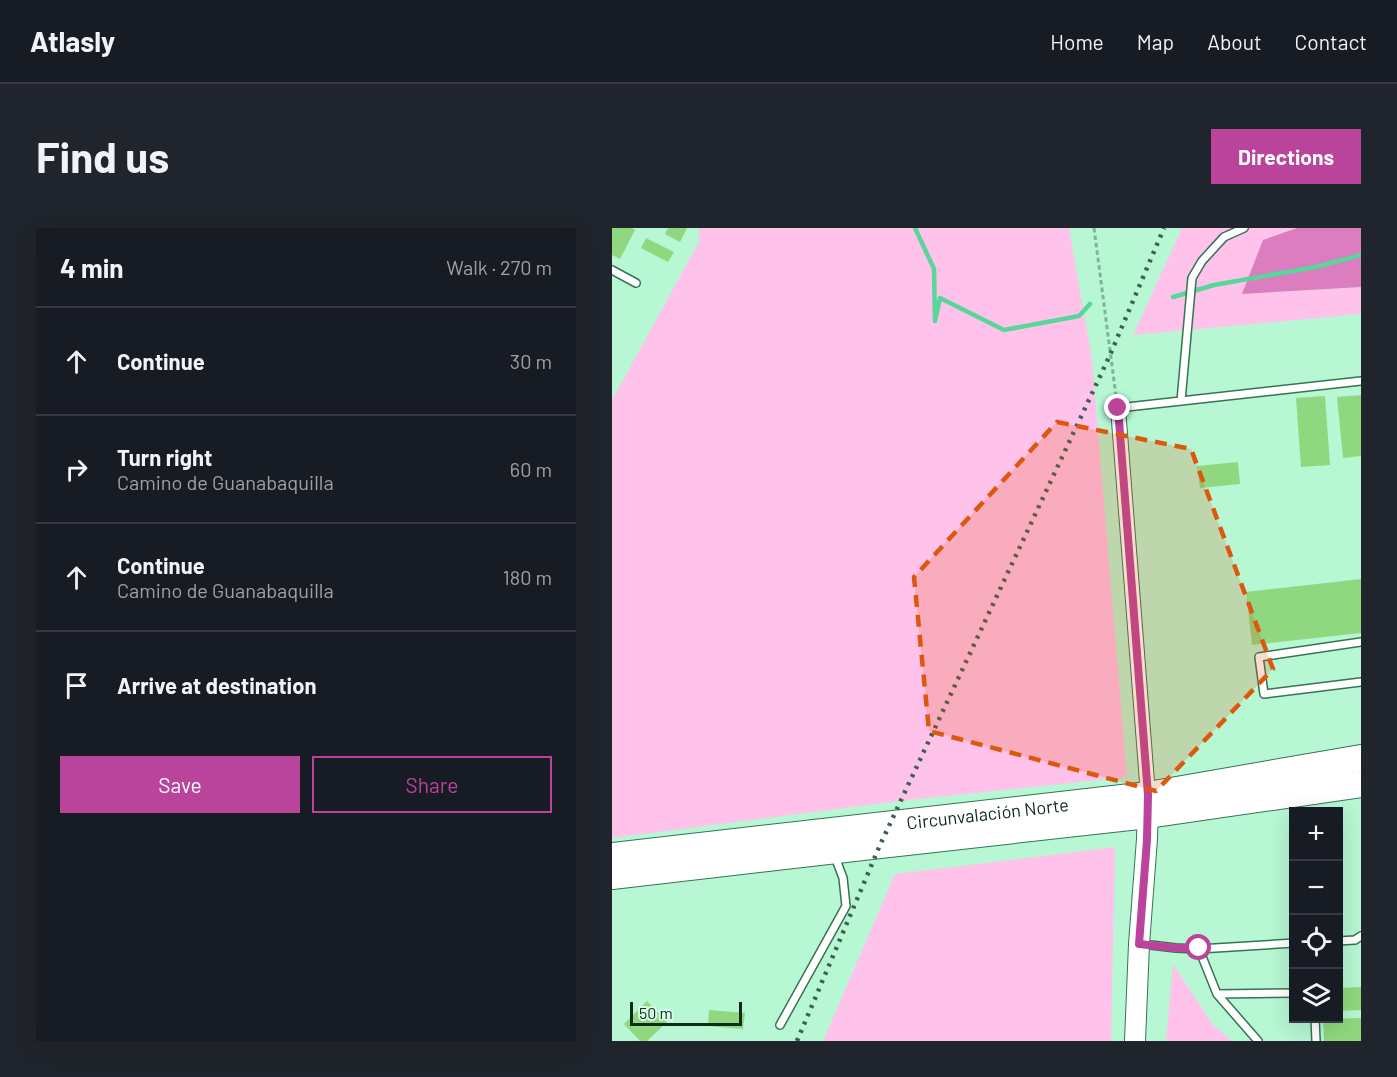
<!DOCTYPE html>
<meta charset="utf-8">
<style>
:root{--surface:#171b24;--page:#20242c;--text:#f1f3f6;--muted:#9ea1a6;--line:#363941;--accent:#ba449b}
body{margin:0;font-family:Barlow,sans-serif;background:var(--page);color:var(--text)}
.controls{position:absolute;right:18px;bottom:18px;display:grid;overflow:hidden;border-radius:0px;box-shadow:0 6px 24px #0002}
.controls button{width:54px;height:54px;display:grid;place-items:center;padding:0;border:0;border-bottom:2px solid var(--line);background:var(--surface);color:var(--text);font:30px sans-serif}
.scale{position:absolute;left:18px;bottom:15px;width:112px;box-sizing:border-box;padding-left:6px;border:3px solid #0f291c;border-top:0;font-size:16px;line-height:21px;white-space:nowrap;color:#0f291c;-webkit-text-stroke:4px #d8fee8;paint-order:stroke}
.stop{position:absolute;width:18px;height:18px;margin:-14px;border:4px solid #ba449b;border-radius:50%;background:#fff}
.stop.end{background:#ba449b;border-color:#fff;box-shadow:0 2px 6px #0008}
.list{margin:0;padding:0;list-style:none}
h2{display:flex;justify-content:space-between;align-items:center;height:78px;margin:0;padding:0 24px;font-size:26px}
h2 small{font-size:20px;font-weight:400;color:var(--muted)}
.list li{display:grid;grid-template-columns:39px 1fr auto;gap:18px;align-items:center;box-sizing:border-box;height:108px;padding:0 24px;border-top:2px solid var(--line)}
.list b{display:block;font-size:22px;white-space:nowrap}
.list p{margin:0;font-size:20px;white-space:nowrap;color:var(--muted)}
.list em{font-size:20px;font-style:normal;color:var(--muted)}
.actions{display:flex;gap:12px;padding:18px 24px}
.actions a{flex:1;padding:14px 0;border:2px solid var(--accent);border-radius:0px;text-align:center;font-size:21px;color:var(--accent)}
.actions .main{background:var(--accent);color:#fff}
.icon{flex:none;width:33px;height:33px;fill:none;stroke:currentColor;stroke-width:2;stroke-linecap:round;stroke-linejoin:round}
.map{position:relative;flex:none;width:749px;height:813px;overflow:hidden;border-radius:0px}
header{display:flex;align-items:center;gap:36px;box-sizing:border-box;height:84px;padding:0 30px;background:var(--surface);border-bottom:2px solid var(--line)}
header strong{font-size:28px}
nav{display:flex;gap:33px;margin-inline-start:auto;font-size:21px}
.intro{display:flex;align-items:center;justify-content:space-between;box-sizing:border-box;height:144px;padding:0 36px}
h1{margin:0;font-size:42px}
.button{padding:15px 27px;border-radius:0px;background:var(--accent);color:#fff;font-size:21px;font-weight:700}
main{display:flex;gap:36px;padding:0 36px}
aside{flex:1;background:var(--surface);border-radius:0px;box-shadow:0 6px 24px #0002}
.map>svg:first-child{display:block}
.green{fill:#ffc2ea}
.forest{fill:#db7dbe}
.lines{fill:none;stroke-linecap:round;stroke-linejoin:round}
.stream{stroke:#5bd69b;stroke-width:4.5}
.building{fill:#90d87f}
.lane-casing{stroke:#367354;stroke-width:10}
.street-casing{stroke:#367354;stroke-width:16}
.secondary-casing{stroke:#367354;stroke-width:22}
.highway-casing{stroke:#367354;stroke-width:28}
.path{stroke:#80b397;stroke-width:3;stroke-dasharray:4.5 3;stroke-linecap:butt}
.lane{stroke:#fff;stroke-width:7}
.street{stroke:#fff;stroke-width:14}
.secondary{stroke:#fff;stroke-width:20}
.highway{stroke:#fff;stroke-width:26}
.rail{stroke:#3c614d;stroke-width:4.5;stroke-dasharray:3 6;stroke-linecap:butt}
.route{stroke:#ba449b;stroke-width:8}
.marked{fill:#dd570d;fill-opacity:0.2;stroke:#dd570d;stroke-width:4.5;stroke-dasharray:12 8;stroke-linejoin:round}
.labels{text-anchor:middle;dominant-baseline:central;stroke-width:6;stroke-linejoin:round;paint-order:stroke}
.street-label{font-size:18px;fill:#0f291c;stroke:#d8fee8}
</style>
<header>
<strong>Atlasly</strong>
<nav><a>Home</a><a>Map</a><a>About</a><a>Contact</a></nav>
</header>
<div class="intro"><h1>Find us</h1><a class="button">Directions</a></div>
<main>
<aside>
<h2>4 min<small>Walk · 270 m</small></h2>
<ul class="list">
<li><svg class="icon" aria-label="ahead" viewBox="0 0 24 24"><path d="M12 20V5M6 11l6-6 6 6"/></svg><div><b>Continue</b></div><em>30 m</em></li>
<li><svg class="icon" aria-label="right" viewBox="0 0 24 24"><path d="M7 20v-9h11M14 6l5 5-5 5"/></svg><div><b>Turn right</b><p>Camino de Guanabaquilla</p></div><em>60 m</em></li>
<li><svg class="icon" aria-label="ahead" viewBox="0 0 24 24"><path d="M12 20V5M6 11l6-6 6 6"/></svg><div><b>Continue</b><p>Camino de Guanabaquilla</p></div><em>180 m</em></li>
<li><svg class="icon" aria-label="arrive" viewBox="0 0 24 24"><path d="M6 21V4h12l-3 4 3 4H6"/></svg><div><b>Arrive at destination</b></div></li>
</ul>
<div class="actions"><a class="main">Save</a><a>Share</a></div>
</aside>
<div class="map">
<svg width="749" height="813" viewBox="0 0 749 813">
<rect width="100%" height="100%" fill="#b7f7d3"/>
<path class="green" d="M87,0H457L480,131L515,549L296,572L0,610V172L87,14Z
M570,0H685L651,12L631,66L749,59V86L521,107Z
M503,619L499,813H211L283,646Z
M561,736L601,797L620,813H554Z"/>
<path class="forest" d="M685,0H749V59L630,66L651,12Z"/>
<g class="lines">
<path class="stream" d="M303,0L322,41L323,93L328,70L392,102L467,88L478,76
M561,69L602,57L704,39L749,27"/>
</g>
<path class="building" d="M0,0H20L23,2L8,31L0,27Z
M56,0H75L68,14L53,6Z
M34,10L62,24L56,34L29,20Z
M749,167V228L731,230L725,169Z
M713,168L718,237L689,239L684,170Z
M626,234L628,256L588,260L585,238Z
M749,351V405L640,417L634,364Z
M749,759V782L726,783V760Z
M35,773L55,794L35,813H28L12,796Z
M97,782L133,785L131,801L96,798Z
M749,790V813H712L711,791Z"/>
<g class="lines">
<g class="lane-casing">
<path id="lane" d="M0,42L24,55
M569,173L580,50L590,33L612,9L632,0
M506,180L749,153
M749,414L647,429L652,466L749,454
M726,713L743,712L749,708
M530,716L564,720L587,721L682,715
M587,721L605,766L646,813
M605,766L682,765
M703,790L704,813
M168,797L234,678L231,650L222,626"/>
</g>
<g class="street-casing">
<path id="street" d="M506,180L536,567"/>
</g>
<g class="secondary-casing">
<path id="secondary" d="M523,813L527,716L535,611L536,573"/>
</g>
<g class="highway-casing">
<g id="highway">
<path id="s1" d="M0,628L536,567L749,530"/>
<path d="M0,648L268,617L536,587L749,556"/>
</g>
</g>
<path class="path" d="M482,0L504,168"/>
<use href="#lane" class="lane"/>
<use href="#street" class="street"/>
<use href="#secondary" class="secondary"/>
<use href="#highway" class="highway"/>
<path class="rail" d="M185,813L268,617L498,127L552,0"/>
</g>
<g class="lines">
<path class="route" d="M506,180L536,567L535,612L527,716L564,720H587"/>
</g>
<path class="marked" d="M445,194L579,221L661,441L544,563L317,503L302,349Z"/>
<g class="labels">
<g class="street-label">
<text stroke="none"><textPath href="#s1" startOffset="378">Circunvalación Norte</textPath></text>
</g>
</g>
</svg>
<div class="controls">
<button>+</button>
<button>−</button>
<button><svg class="icon" aria-label="locate" viewBox="0 0 24 24"><circle cx="12" cy="12" r="6"/><path d="M12 2v4M12 18v4M2 12h4M18 12h4"/></svg></button>
<button><svg class="icon" aria-label="layers" viewBox="0 0 24 24"><path d="M12 4l9 5-9 5-9-5zM3 14l9 5 9-5"/></svg></button>
</div>
<div class="scale">50 m</div>
<div class="stop" style="left:587px;top:720px"></div>
<div class="stop end" style="left:506px;top:180px"></div>
</div>
</main>
